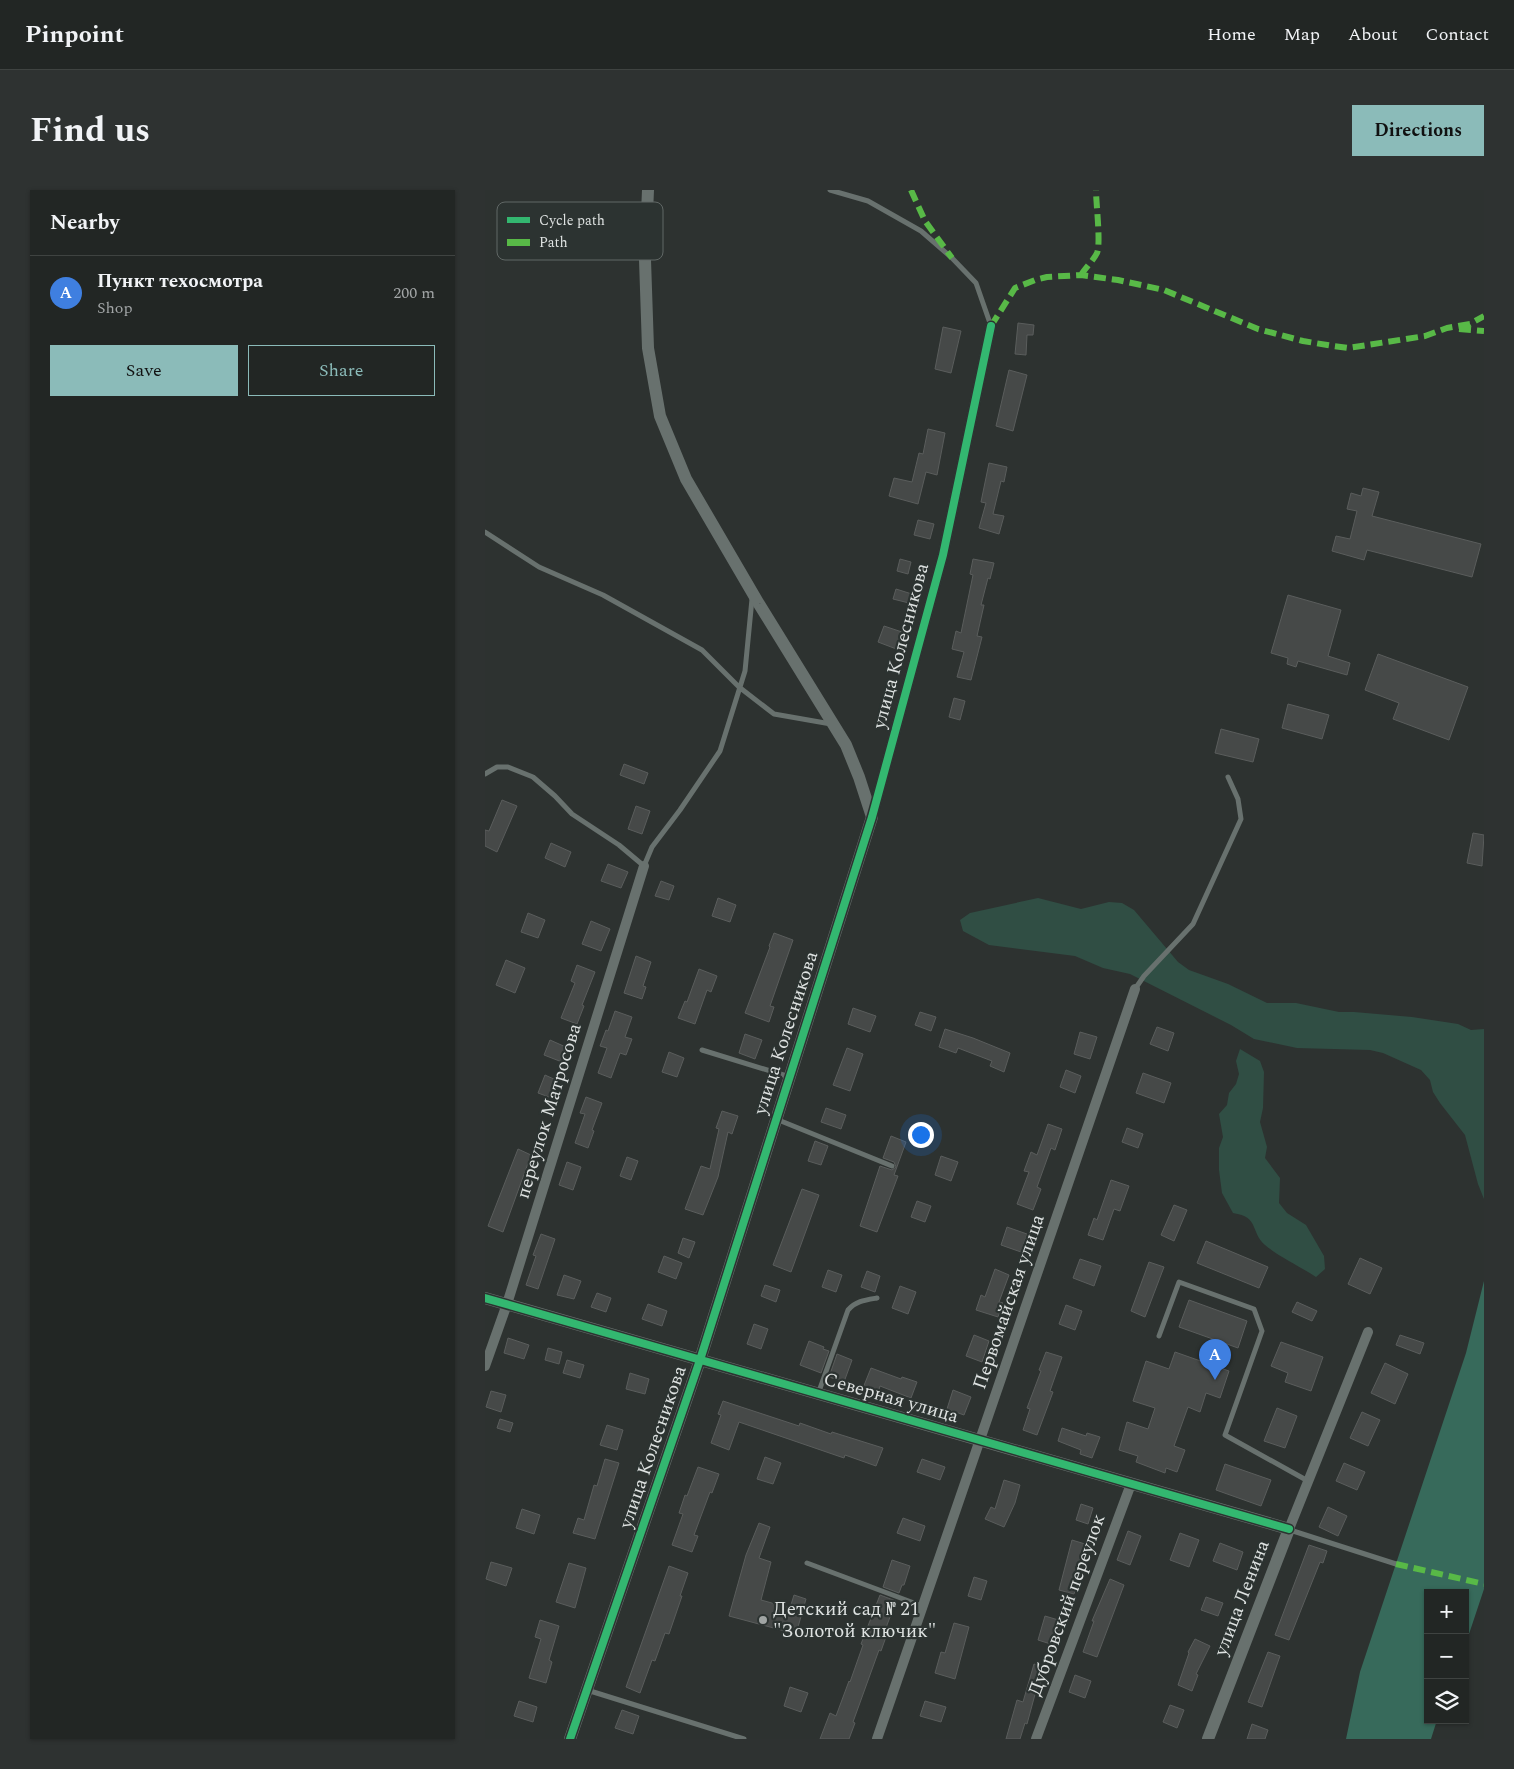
<!DOCTYPE html>
<meta charset="utf-8">
<style>
:root{--surface:#222624;--page:#2e3231;--text:#f1f3f6;--muted:#a2a5a6;--line:#3f4341;--accent:#8bbbb9}
body{margin:0;font-family:Spectral,serif;background:var(--page);color:var(--text)}
.controls{position:absolute;right:15px;bottom:15px;display:grid;overflow:hidden;border-radius:0px;box-shadow:0 1px 4px #0004}
.controls button{width:45px;height:45px;display:grid;place-items:center;padding:0;border:0;border-bottom:1px solid var(--line);background:var(--surface);color:var(--text);font:25px sans-serif}
.you{position:absolute;left:435px;top:944px;width:18px;height:18px;margin:-12px;border:4px solid #fff;border-radius:50%;background:#1a73e8;box-shadow:0 0 0 8px #1a73e833}
.badge{display:grid;place-items:center;width:32px;height:32px;border-radius:50%;background:var(--accent);color:#fff;font-size:16px;font-weight:700}
.pin{position:absolute;translate:-50% -41px;filter:drop-shadow(0 1px 2px #0008)}
.pin::after{content:'';position:absolute;top:26px;width:18px;height:15px;background:inherit;clip-path:polygon(0 0,100% 0,50% 100%)}
.list{margin:0;padding:0;list-style:none}
h2{display:flex;justify-content:space-between;align-items:center;height:65px;margin:0;padding:0 20px;font-size:21px}
h2 small{font-size:16px;font-weight:400;color:var(--muted)}
.list li{display:grid;grid-template-columns:32px 1fr auto;gap:15px;align-items:center;box-sizing:border-box;height:75px;padding:0 20px;border-top:1px solid var(--line)}
.list b{display:block;font-size:19px;white-space:nowrap}
.list p{margin:0;font-size:16px;white-space:nowrap;color:var(--muted)}
.list em{font-size:16px;font-style:normal;color:var(--muted)}
.actions{display:flex;gap:10px;padding:15px 20px}
.actions a{flex:1;padding:11px 0;border:1px solid var(--accent);border-radius:0px;text-align:center;font-size:18px;color:var(--accent)}
.actions .main{background:var(--accent);color:#111}
.icon{flex:none;width:28px;height:28px;fill:none;stroke:currentColor;stroke-width:2;stroke-linecap:round;stroke-linejoin:round}
.map{position:relative;flex:none;width:999px;height:1549px;overflow:hidden;border-radius:0px}
header{display:flex;align-items:center;gap:30px;box-sizing:border-box;height:70px;padding:0 25px;background:var(--surface);border-bottom:1px solid var(--line)}
header strong{font-size:24px}
nav{display:flex;gap:28px;margin-inline-start:auto;font-size:18px}
.intro{display:flex;align-items:center;justify-content:space-between;box-sizing:border-box;height:120px;padding:0 30px}
h1{margin:0;font-size:35px}
.button{padding:12px 22px;border-radius:0px;background:var(--accent);color:#111;font-size:18px;font-weight:700}
main{display:flex;gap:30px;padding:0 30px}
aside{flex:1;background:var(--surface);border-radius:0px;box-shadow:0 1px 4px #0004}
.map>svg:first-child{display:block}
.green{fill:#304e44}
.water{fill:#376a5b}
.building{fill:#464948;stroke:#5a5d5c}
.lines{fill:none;stroke-linecap:round;stroke-linejoin:round}
.service{stroke:#68716e;stroke-width:5}
.minor{stroke:#68716e;stroke-width:10}
.tertiary{stroke:#68716e;stroke-width:12}
.quiet{stroke:#58b947;stroke-width:6;stroke-dasharray:12 6;stroke-linecap:butt}
.cycleway-casing{stroke:#2c3331;stroke-width:11}
.cycleway{stroke:#33b770;stroke-width:8}
.poi-dot{fill:#a0a4a3;stroke:#2c3331;stroke-width:2}
.labels{text-anchor:middle;dominant-baseline:central;stroke-width:4.5;stroke-linejoin:round;paint-order:stroke}
.street-label{font-size:19px;fill:#dee2e1;stroke:#2c3331}
.poi-label{font-size:19px;fill:#dee2e1;stroke:#2c3331;text-anchor:start}
.key{fill:#2c3331;stroke:#616866;stroke-width:1}
.key-label{font-size:14px;fill:#dee2e1}
</style>
<header>
<strong>Pinpoint</strong>
<nav><a>Home</a><a>Map</a><a>About</a><a>Contact</a></nav>
</header>
<div class="intro"><h1>Find us</h1><a class="button">Directions</a></div>
<main>
<aside>
<h2>Nearby<small></small></h2>
<ul class="list">
<li><span class="badge" style="background:#3f7fe0">A</span><div><b>Пункт техосмотра</b><p>Shop</p></div><em>200 m</em></li>
</ul>
<div class="actions"><a class="main">Save</a><a>Share</a></div>
</aside>
<div class="map">
<svg width="999" height="1549" viewBox="0 0 999 1549">
<rect width="100%" height="100%" fill="#2d3230"/>
<path class="green" d="M553,708L596,719L624,712L637,713L649,720L693,772L704,780L743,794L782,813H811L854,822H869L927,827L973,834L986,840L999,839V1009L993,994L980,945L955,913L948,902L945,890L936,880L898,863L885,860L812,858L769,849L746,835L645,784L618,778L590,766L504,755L478,741L475,730L485,723Z
M755,859L775,871L779,882L778,918L775,932L782,957L780,968L795,988L794,1013L802,1023L821,1035L839,1066L840,1079L831,1087C816,1077 793,1066 780,1055C765,1042 775,1027 748,1023L737,1003L734,980V958L738,947L734,924L742,915L744,903L751,894L754,884L751,871Z"/>
<path class="water" d="M999,1091V1399L980,1456V1403H943V1530H952L946,1549H861L875,1482L981,1163Z"/>
<path class="building" d="M533,133L549,135L548,145H542L541,165L530,164Z
M458,137L476,141L466,183L450,179Z
M524,180L542,185L528,241L511,236Z
M443,239L460,243L452,285L441,282L433,314L404,306L409,288L427,292L434,263L438,264Z
M504,273L522,277L519,292L516,291L508,324L519,326L514,344L494,338L501,313L496,312Z
M878,298L894,302L887,326L996,354L987,387L882,360L879,370L847,361L851,346L865,349L872,321L862,319L866,303L876,306Z
M433,330L449,334L445,349L429,345Z
M415,369L426,372L423,384L412,381Z
M488,369L509,373L505,389L503,388L496,415H499L492,446L497,447L486,490L472,487L479,462L467,459L471,441L476,443L488,385L485,384Z
M411,399L430,405L428,414L408,409Z
M803,405L856,420L843,466L865,473L862,485L813,471L811,477L802,474L803,468L786,463Z
M399,436L420,443L414,460L393,452Z
M893,464L983,497L964,550L908,529L914,513L880,500Z
M469,508L480,511L475,530L464,527Z
M803,514L844,525L837,549L797,538Z
M736,539L774,549L768,572L730,563Z
M139,574L163,583L159,594L135,585Z
M17,610L32,616L12,662L0,656V640L4,641Z
M151,616L165,621L157,644L143,639Z
M988,643L999,645L997,676L982,673Z
M66,653L86,662L80,677L60,668Z
M123,674L143,682L136,698L116,691Z
M176,691L189,696L184,710L170,706Z
M233,708L251,715L245,732L227,726Z
M43,723L60,730L53,748L36,742Z
M106,731L125,739L116,761L97,754Z
M289,743L308,750L285,816L289,817L284,832L260,823L285,757L284,756Z
M151,766L166,772L158,796L161,797L157,809L139,803Z
M21,770L40,778L30,803L11,795Z
M92,775L110,782L97,815L99,816L92,834L76,828L90,793L86,791Z
M214,779L232,786L226,802L222,800L210,834L193,828L200,811L202,812Z
M368,818L391,826L385,842L363,834Z
M130,821L147,827L140,847L147,849L141,865L135,863L126,888L113,883L122,858L115,856L121,840L123,841Z
M435,822L451,827L446,841L430,835Z
M672,837L689,843L683,861L665,854Z
M460,839L488,848L525,863L519,882L505,876L507,871L473,858L471,863L454,857Z
M595,842L612,847L605,869L589,864Z
M260,844L277,850L270,869L254,863Z
M65,850L83,858L77,872L59,865Z
M362,858L378,864L365,901L348,895Z
M184,862L199,868L192,887L177,882Z
M581,880L596,886L590,903L575,897Z
M658,883L686,893L679,913L651,903Z
M60,885L71,890L64,907L53,903Z
M101,907L117,913L107,940L109,941L103,958L90,953L100,924L95,923Z
M341,918L361,925L356,939L336,932Z
M237,921L253,926L247,944L243,942L233,987L218,1025L200,1019L216,976L225,979L234,939L231,938Z
M563,934L577,939L570,960L566,958L552,997L556,999L548,1020L532,1014L544,982L539,981L546,962L552,965Z
M642,938L658,944L653,958L637,952Z
M406,946L421,952L409,985L413,986L392,1042L375,1036L395,976L407,980L411,977L409,972L398,968Z
M330,951L343,956L336,975L323,971Z
M33,959L46,965L18,1042L3,1036Z
M456,966L473,972L466,991L450,985Z
M142,967L153,971L146,990L135,986Z
M82,972L96,977L88,1000L74,995Z
M626,990L644,996L635,1021L629,1019L618,1050L603,1045L609,1028L612,1030Z
M317,999L334,1005L306,1082L288,1075Z
M432,1011L446,1016L440,1032L426,1027Z
M689,1015L702,1020L689,1051L676,1045Z
M522,1037L542,1044L536,1062L516,1055Z
M56,1044L70,1049L53,1099L41,1095L51,1066L48,1065Z
M198,1048L210,1052L204,1068L193,1063Z
M721,1051L783,1077L774,1098L712,1073Z
M179,1066L197,1073L191,1089L173,1082Z
M875,1068L897,1078L885,1104L863,1094Z
M595,1069L616,1076L609,1096L588,1088Z
M664,1072L679,1077L660,1127L646,1121Z
M510,1079L524,1085L514,1112L518,1113L513,1127L491,1120L496,1105L500,1107Z
M343,1080L357,1085L351,1102L337,1097Z
M382,1081L395,1086L390,1102L376,1097Z
M79,1085L96,1091L89,1109L72,1105Z
M280,1095L295,1100L291,1112L276,1106Z
M415,1096L431,1102L423,1124L407,1118Z
M112,1103L126,1108L121,1122L106,1117Z
M704,1110L762,1131L753,1158L694,1137Z
M812,1112L832,1121L827,1131L807,1122Z
M163,1114L182,1121L177,1136L157,1129Z
M581,1115L597,1121L590,1140L574,1134Z
M269,1134L283,1139L276,1159L262,1154Z
M489,1145L504,1151L497,1172L481,1166Z
M915,1145L939,1153L935,1164L911,1155Z
M23,1148L44,1155L39,1169L19,1163Z
M324,1151L339,1157L338,1159L344,1161L336,1183L315,1175Z
M796,1152L838,1167L826,1201L800,1192L803,1183L786,1176Z
M63,1158L77,1162L74,1174L60,1170Z
M561,1162L577,1167L565,1201L568,1202L552,1245L538,1240L545,1219L542,1218L556,1181L554,1180Z
M690,1162L744,1181L735,1208L721,1203L715,1222L703,1217L689,1256L700,1260L692,1282L681,1278L680,1283L651,1272L653,1266L634,1260L642,1232L663,1239L670,1218L648,1211L661,1171L684,1179Z
M352,1164L367,1170L359,1192L344,1187Z
M82,1170L99,1175L95,1188L78,1183Z
M900,1173L923,1184L910,1214L886,1203Z
M386,1178L416,1189L417,1187L432,1192L426,1208L395,1196L393,1203L378,1198Z
M145,1183L164,1189L160,1204L141,1199Z
M468,1200L486,1207L479,1225L462,1219Z
M6,1201L21,1205L16,1222L1,1217Z
M238,1211L314,1236L315,1233L346,1244L347,1242L398,1258L391,1276L360,1265L359,1268L254,1232L244,1260L226,1253L236,1225L233,1224Z
M792,1218L812,1226L800,1258L779,1251Z
M877,1222L895,1230L883,1256L865,1248Z
M15,1229L28,1233L25,1242L12,1238Z
M122,1235L138,1240L132,1260L115,1255Z
M577,1238L601,1246L602,1243L615,1247L607,1268L595,1264L596,1260L573,1251Z
M280,1267L296,1273L288,1294L272,1289Z
M120,1269L134,1273L110,1349L88,1343L93,1328L99,1330L109,1295L112,1296Z
M437,1269L460,1277L455,1290L432,1282Z
M859,1273L880,1282L872,1300L851,1291Z
M740,1274L786,1290L776,1316L731,1300Z
M213,1277L234,1284L227,1303L225,1302L209,1345L213,1346L207,1362L187,1355L198,1324L194,1323L200,1305L202,1306Z
M519,1290L535,1295L530,1313L519,1337L500,1329L506,1317L510,1319Z
M596,1314L608,1318L603,1334L591,1330Z
M843,1317L862,1326L853,1346L834,1337Z
M37,1319L55,1325L49,1344L31,1338Z
M418,1328L440,1336L435,1351L412,1343Z
M274,1333L285,1337L274,1368L286,1372L276,1410L305,1418L309,1405L321,1409L311,1444L244,1426L261,1365Z
M643,1341L656,1346L645,1375L632,1370Z
M695,1343L714,1350L704,1377L685,1370Z
M587,1350L600,1354L591,1383L595,1384L589,1404L574,1400Z
M735,1353L758,1362L752,1380L728,1371Z
M824,1355L842,1361L838,1373L835,1372L804,1450L790,1445Z
M407,1370L425,1376L419,1395H417L414,1403L398,1397Z
M6,1372L27,1378L21,1396L1,1389Z
M84,1373L101,1378L90,1418L71,1412Z
M184,1376L203,1383L195,1406H197L184,1444L180,1443L170,1471L167,1470L155,1503L141,1497Z
M489,1387L502,1391L496,1410L483,1406Z
M625,1389L639,1395L612,1467L598,1462L609,1431H607Z
M395,1405L411,1411L399,1443L402,1444L396,1461L394,1460L368,1532L370,1533L364,1549H335L345,1523L351,1526L364,1491L365,1492L378,1455L376,1454Z
M721,1407L738,1413L733,1426L716,1420Z
M560,1426L580,1432L572,1456L553,1450Z
M55,1430L74,1436L64,1470L67,1472L61,1493L44,1488L56,1449L50,1447Z
M469,1433L484,1437L470,1489L450,1483L456,1462L460,1463Z
M710,1449L725,1456L711,1484L713,1485L707,1501L693,1495L704,1463L703,1462Z
M783,1462L795,1466L777,1517L763,1512Z
M549,1474L560,1478L554,1498L552,1497L542,1534L540,1533L535,1549H521L532,1510L538,1512Z
M590,1485L606,1491L600,1508L584,1502Z
M305,1497L323,1503L316,1522L299,1516Z
M34,1511L52,1517L48,1532L29,1526Z
M440,1511L461,1517L456,1532L435,1526Z
M685,1515L699,1520L692,1538L678,1532Z
M137,1520L154,1526L148,1544L130,1538Z
M767,1534L783,1540L780,1549H762Z"/>
<g class="lines">
<path class="service" d="M345,0L383,11L436,41L467,68L491,93L506,136
M0,342L54,377L118,405L217,460L254,497L289,524L346,534
M0,584L12,577H23L48,587L70,606L87,624L134,655L159,676L167,657L195,620L235,561L260,481L267,409
M650,799L659,786L708,734L756,629L753,609L743,587
M217,860L305,887
M291,929L407,976
M674,1146L694,1092L769,1119L777,1141L740,1245L823,1291
M333,1204L363,1120C371,1111 380,1110 392,1108
M805,1340L911,1374
M322,1373L437,1416
M102,1500L259,1549"/>
<path class="minor" d="M387,627L458,365L506,136
M0,1176L22,1114L159,676
M804,1339L883,1142
M392,1549L650,799
M551,1549L646,1294"/>
<path class="tertiary" d="M0,1108L804,1339L723,1549
M85,1549L215,1170L387,627L374,587L361,555L274,414L201,289L175,226L163,158L160,70L163,0"/>
<path class="quiet" d="M426,0L440,31L467,68
M596,85C601,77 608,71 612,63C616,54 611,13 611,0
M506,136L530,98L550,90L562,87L596,85L633,90L679,100L773,139L818,151L848,156L863,158L940,146L962,138L985,134L999,126
M974,139L999,141
M911,1374L999,1394"/>
<g class="cycleway-casing">
<path id="cycleway" d="M0,1108L804,1339
M85,1549L215,1170L387,627L458,365L506,136"/>
</g>
<use href="#cycleway" class="cycleway"/>
</g>
<circle class="poi-dot" cx="278" cy="1430" r="5"/>
<g class="labels">
<g class="street-label">
<text transform="translate(416 456) rotate(-75)">улица Колесникова</text>
<text transform="translate(301 843) rotate(-72)">улица Колесникова</text>
<text transform="translate(64 921) rotate(-73)">переулок Матросова</text>
<text transform="translate(524 1112) rotate(-71)">Первомайская улица</text>
<text transform="translate(406 1208) rotate(16)">Северная улица</text>
<text transform="translate(168 1257) rotate(-71)">улица Колесникова</text>
<text transform="translate(757 1408) rotate(-69)">улица Ленина</text>
<text transform="translate(582 1415) rotate(-70)">Дубровский переулок</text>
</g>
<g class="poi-label">
<text x="288" y="1419">Детский сад № 21<tspan x="288" dy="22">"Золотой ключик"</tspan></text>
</g>
</g>
<rect x="12" y="12" width="166" height="58" rx="8" class="key"/>
<rect x="22" y="27" width="23" height="6" fill="#33b770"/>
<rect x="22" y="49" width="23" height="7" fill="#58b947"/>
<g class="key-label">
<text x="54" y="35">Cycle path</text>
<text x="54" y="57">Path</text>
</g>
</svg>
<div class="controls">
<button>+</button>
<button>−</button>
<button><svg class="icon" aria-label="layers" viewBox="0 0 24 24"><path d="M12 4l9 5-9 5-9-5zM3 14l9 5 9-5"/></svg></button>
</div>
<div class="you"></div>
<div class="pin badge" style="left:730px;top:1190px;background:#3f7fe0">A</div>
</div>
</main>
